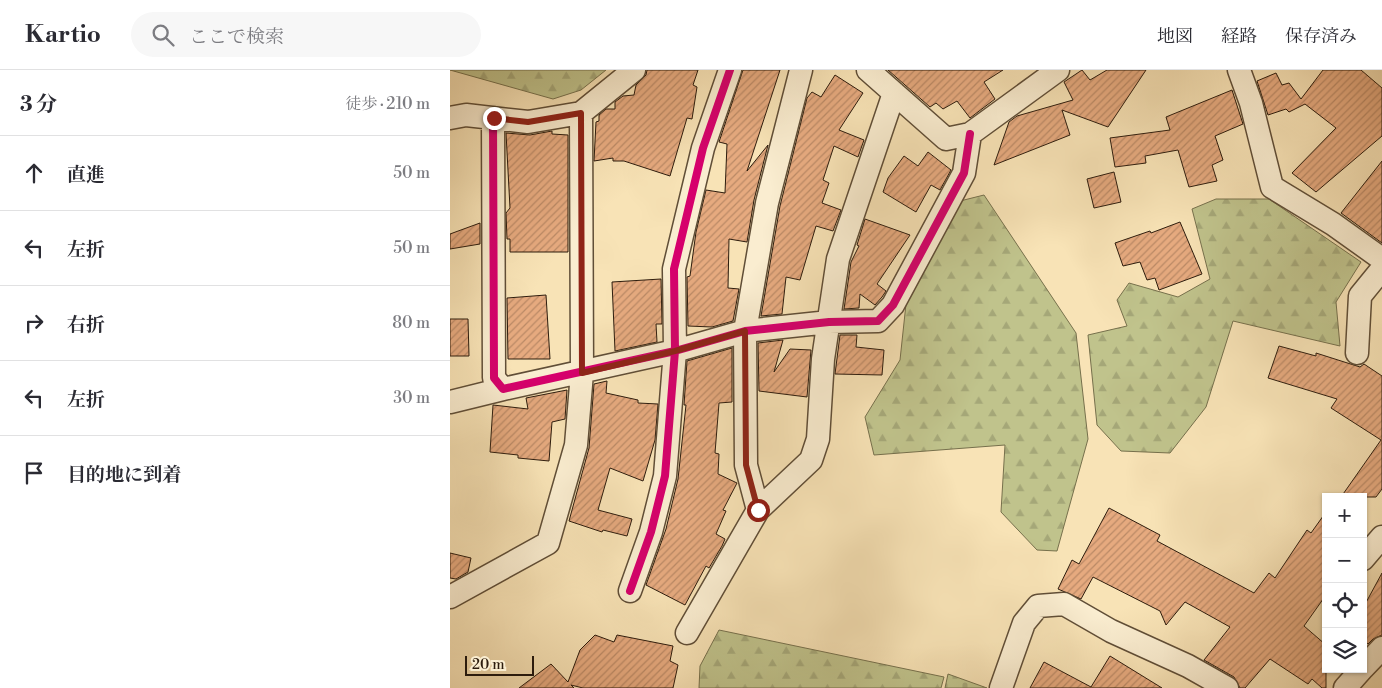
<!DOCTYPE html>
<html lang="ja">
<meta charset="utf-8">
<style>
:root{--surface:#fff;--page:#f7f7f7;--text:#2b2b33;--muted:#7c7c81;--line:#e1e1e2}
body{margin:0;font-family:"Libre Bodoni","Noto Serif JP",serif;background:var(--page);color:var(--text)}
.controls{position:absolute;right:15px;bottom:15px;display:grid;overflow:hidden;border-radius:0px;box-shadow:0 1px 4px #0004}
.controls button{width:45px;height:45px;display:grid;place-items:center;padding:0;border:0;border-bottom:1px solid var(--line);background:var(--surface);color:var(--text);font:25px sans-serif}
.scale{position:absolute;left:15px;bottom:12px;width:69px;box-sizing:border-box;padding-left:5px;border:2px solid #2d1c0d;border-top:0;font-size:14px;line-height:18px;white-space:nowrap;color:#2d1c0d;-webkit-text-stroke:4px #faedd0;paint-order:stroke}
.stop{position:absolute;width:15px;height:15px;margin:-11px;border:4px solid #8f2418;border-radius:50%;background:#fff}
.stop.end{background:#8f2418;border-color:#fff;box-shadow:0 1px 5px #0008}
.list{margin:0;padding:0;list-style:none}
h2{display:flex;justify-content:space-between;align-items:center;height:65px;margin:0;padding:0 20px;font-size:21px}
h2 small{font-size:16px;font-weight:400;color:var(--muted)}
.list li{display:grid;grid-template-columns:32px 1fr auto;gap:15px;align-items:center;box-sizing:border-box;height:75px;padding:0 20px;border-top:1px solid var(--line)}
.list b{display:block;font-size:19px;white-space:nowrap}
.list em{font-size:16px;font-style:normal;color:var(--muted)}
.icon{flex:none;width:28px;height:28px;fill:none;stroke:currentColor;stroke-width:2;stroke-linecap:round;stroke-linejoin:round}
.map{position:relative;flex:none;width:932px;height:618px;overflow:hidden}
header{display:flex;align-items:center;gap:30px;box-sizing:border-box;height:70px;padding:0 25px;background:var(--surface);border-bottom:1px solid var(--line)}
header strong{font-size:24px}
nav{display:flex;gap:28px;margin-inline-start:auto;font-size:18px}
.search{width:350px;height:45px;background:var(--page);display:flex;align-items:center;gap:12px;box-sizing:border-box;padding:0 18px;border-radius:28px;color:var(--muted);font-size:19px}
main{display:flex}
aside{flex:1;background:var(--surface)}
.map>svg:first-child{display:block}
.forest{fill:url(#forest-firs);stroke:#76704c}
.cemetery{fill:url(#cemetery-stones);stroke:#76704c}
.building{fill:url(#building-hatch);stroke:#2d1c0d}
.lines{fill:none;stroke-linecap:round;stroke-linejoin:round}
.street-casing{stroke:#604e37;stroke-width:25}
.street{stroke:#faedd0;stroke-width:22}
.cycleway-casing{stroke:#faedd0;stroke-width:11}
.cycleway{stroke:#d6006c;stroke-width:8}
.route{stroke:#8f2418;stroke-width:6}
</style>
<header>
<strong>Kartio</strong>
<div class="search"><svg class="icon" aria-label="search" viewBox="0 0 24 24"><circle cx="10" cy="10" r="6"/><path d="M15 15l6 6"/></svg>ここで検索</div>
<nav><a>地図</a><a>経路</a><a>保存済み</a></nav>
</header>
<main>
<aside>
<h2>3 分<small>徒歩 · 210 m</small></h2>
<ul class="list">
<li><svg class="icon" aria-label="ahead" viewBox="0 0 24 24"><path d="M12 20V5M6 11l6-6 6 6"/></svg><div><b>直進</b></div><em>50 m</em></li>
<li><svg class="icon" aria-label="left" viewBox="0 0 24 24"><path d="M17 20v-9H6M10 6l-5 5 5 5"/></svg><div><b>左折</b></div><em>50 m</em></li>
<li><svg class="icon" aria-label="right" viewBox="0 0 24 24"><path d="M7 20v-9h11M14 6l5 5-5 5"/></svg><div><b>右折</b></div><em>80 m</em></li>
<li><svg class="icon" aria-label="left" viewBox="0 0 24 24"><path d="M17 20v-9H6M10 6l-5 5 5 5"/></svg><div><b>左折</b></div><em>30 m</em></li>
<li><svg class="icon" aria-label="arrive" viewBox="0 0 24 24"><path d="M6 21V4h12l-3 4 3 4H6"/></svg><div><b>目的地に到着</b></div></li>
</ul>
</aside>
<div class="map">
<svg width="932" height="618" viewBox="0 0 932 618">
<defs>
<pattern id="forest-firs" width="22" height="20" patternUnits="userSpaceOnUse" patternTransform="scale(1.25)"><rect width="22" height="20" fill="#c0c38c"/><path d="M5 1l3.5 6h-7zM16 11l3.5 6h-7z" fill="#a5a778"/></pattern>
<pattern id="cemetery-stones" width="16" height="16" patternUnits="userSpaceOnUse" patternTransform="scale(1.25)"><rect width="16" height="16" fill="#c0c38c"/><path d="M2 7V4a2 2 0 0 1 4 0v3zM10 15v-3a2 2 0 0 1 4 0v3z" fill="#a5a778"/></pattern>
<pattern id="building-hatch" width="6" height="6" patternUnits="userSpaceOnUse" patternTransform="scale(1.25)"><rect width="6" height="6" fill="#e6aa7f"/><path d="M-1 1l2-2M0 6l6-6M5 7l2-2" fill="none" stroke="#bb8a66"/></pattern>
</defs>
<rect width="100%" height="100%" fill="#f8e3b6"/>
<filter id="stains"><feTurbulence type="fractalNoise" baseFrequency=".004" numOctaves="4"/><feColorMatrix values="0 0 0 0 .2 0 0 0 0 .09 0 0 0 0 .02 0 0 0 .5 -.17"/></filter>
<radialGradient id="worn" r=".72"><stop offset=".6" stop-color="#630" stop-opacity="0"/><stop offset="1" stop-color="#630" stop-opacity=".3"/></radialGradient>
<path class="forest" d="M0,0H156L131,20L103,29Z
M534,125L626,263L638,369L607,481L587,480L551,442L555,375L424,385L415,347L450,290L456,234L510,131Z
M766,129H819L911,192L886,232L890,276L783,251L756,337L720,383L671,381L647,355L638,265L677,256L667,230L679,213L728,227L760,209L742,139Z
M269,560L494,607L491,618H249L250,596Z"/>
<path class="cemetery" d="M498,604L537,618H495Z"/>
<path class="building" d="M197,0H248L243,15L247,17L242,49L237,48L220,106L174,91H163V88L144,91L146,52L149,51V45L156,39H165V32L173,26L184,25L186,15L196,5Z
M293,0H330L297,101L318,75L304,130L297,172L279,169L278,218L289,219L283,251L262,257L238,256L237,207L240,206L246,162L256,120L275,123L277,74L269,72Z
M438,0H553L534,12L545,29L520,48L507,31L493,39L486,33L480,37Z
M632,0L640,10L657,0H696L658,57L612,40L620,65L544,95L559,52L567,46L623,30L614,12Z
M873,0H911L932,18V66L866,122L842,103L886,58L855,34L839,42L836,39L818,45L807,11L826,3L832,15L839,13L851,29Z
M385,5L413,23L389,60L414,70L408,87L384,76L373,110L379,113L372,133L391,140L383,161L366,156L350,210L336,207L332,244L311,246L330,136L357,28L362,22L371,27Z
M782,20L793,54L765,66L773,90L762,95L767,111L739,117L728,80L695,86L696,93L665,97L660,68L720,60L716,47Z
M102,61V64L118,65V182H60V169H57L56,143L60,138L56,63L80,65Z
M478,82L501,100L490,120L481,115L466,142L433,122L438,108L454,86L468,96Z
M932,91V173L891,143Z
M664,102L671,132L644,138L637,109Z
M415,149L460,165L427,214L436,221L432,227L425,235L410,224L409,238L394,239L401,192L409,176L407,175Z
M730,152L752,204L709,220L705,208L697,210L690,192L673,196L665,173L700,161L701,163Z
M30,153V174L0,179V164Z
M211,209L212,254H206L207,272L165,281L162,212Z
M96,225L100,289H58L57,228Z
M0,249H18L19,286H0Z
M390,265H407L406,277L434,280L432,305L385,304Z
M333,270L324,302L340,279L361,280L357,327L309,321L308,273Z
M829,276L866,286V283L910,297L914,294L932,306V419L926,427H891L931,370L881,338L887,329L818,308Z
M282,278V332L269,333L265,383L269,384L268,404L287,413L273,440L276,441L266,464L275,469L272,476L259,498L256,496L235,535L196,515L216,459L228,409L236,335H234L237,291Z
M157,311L156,323L188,330V333L208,334L205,370L193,411L160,398L148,440L182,449L177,466L153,460L152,462L119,451L139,378L144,314Z
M117,320L115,349L102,352L99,391L68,388V385L40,382L43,335L78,339L76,328Z
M659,438L710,465L707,471L804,523L819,503L825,508L857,460L861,463L876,442V525L854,556L876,575V618H872L862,609L858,614L820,589L795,618H790L784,607L754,590L780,557L735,532L716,555L710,541L643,507L631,529L608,519L622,490L629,494Z
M0,483L21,488L18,502L6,509L0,508Z
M932,503V565L923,569L918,574L913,570V538Z
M145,565L164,572L167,565L223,576L220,591L228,595L223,618H133L121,615L124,618H69L101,594L118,612L130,580Z
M660,586L712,618H580L594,592L641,617Z"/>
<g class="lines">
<g class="street-casing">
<path id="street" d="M418,0L496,69L520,64L608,0
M789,0L801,33L822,117L883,154L932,189
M0,48L16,45L78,52L131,43L184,0
M43,48L44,308L53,319L225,281L295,261L379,252L428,251L443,235L514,103L520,64
M907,283L910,226L932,199
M0,332L53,319
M308,440L296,395L295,261L317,133L351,0
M913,489L932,467
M180,521L201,462L215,406L225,281L224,199L253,78L280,0
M0,527L98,473L126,375L132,303L131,43
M237,563L308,440L361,390L368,369L373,289L388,189L444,23
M913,598L932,578
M551,618L574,553L588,536L614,534L661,561L738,596L777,618
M895,618L912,599"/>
</g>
<use href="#street" class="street"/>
<g class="cycleway-casing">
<path id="cycleway" d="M43,48L44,308L53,319L225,281L295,261L379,252L428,251L443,235L514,103L520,64
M180,521L201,462L215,406L225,281L224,199L253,78L280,0"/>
</g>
<use href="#cycleway" class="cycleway"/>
</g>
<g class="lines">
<path class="route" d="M44,48L78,52L131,43L132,303L225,281L295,261L296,395L308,440"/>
</g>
<rect width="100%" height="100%" filter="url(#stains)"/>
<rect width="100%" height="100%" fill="url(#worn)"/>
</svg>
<div class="controls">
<button>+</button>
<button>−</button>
<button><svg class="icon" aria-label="locate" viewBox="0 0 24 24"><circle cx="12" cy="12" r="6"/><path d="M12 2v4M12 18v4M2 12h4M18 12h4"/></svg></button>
<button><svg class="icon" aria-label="layers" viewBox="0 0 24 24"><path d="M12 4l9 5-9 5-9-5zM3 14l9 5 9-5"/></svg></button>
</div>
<div class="scale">20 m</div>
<div class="stop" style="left:308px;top:440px"></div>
<div class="stop end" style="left:44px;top:48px"></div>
</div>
</main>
